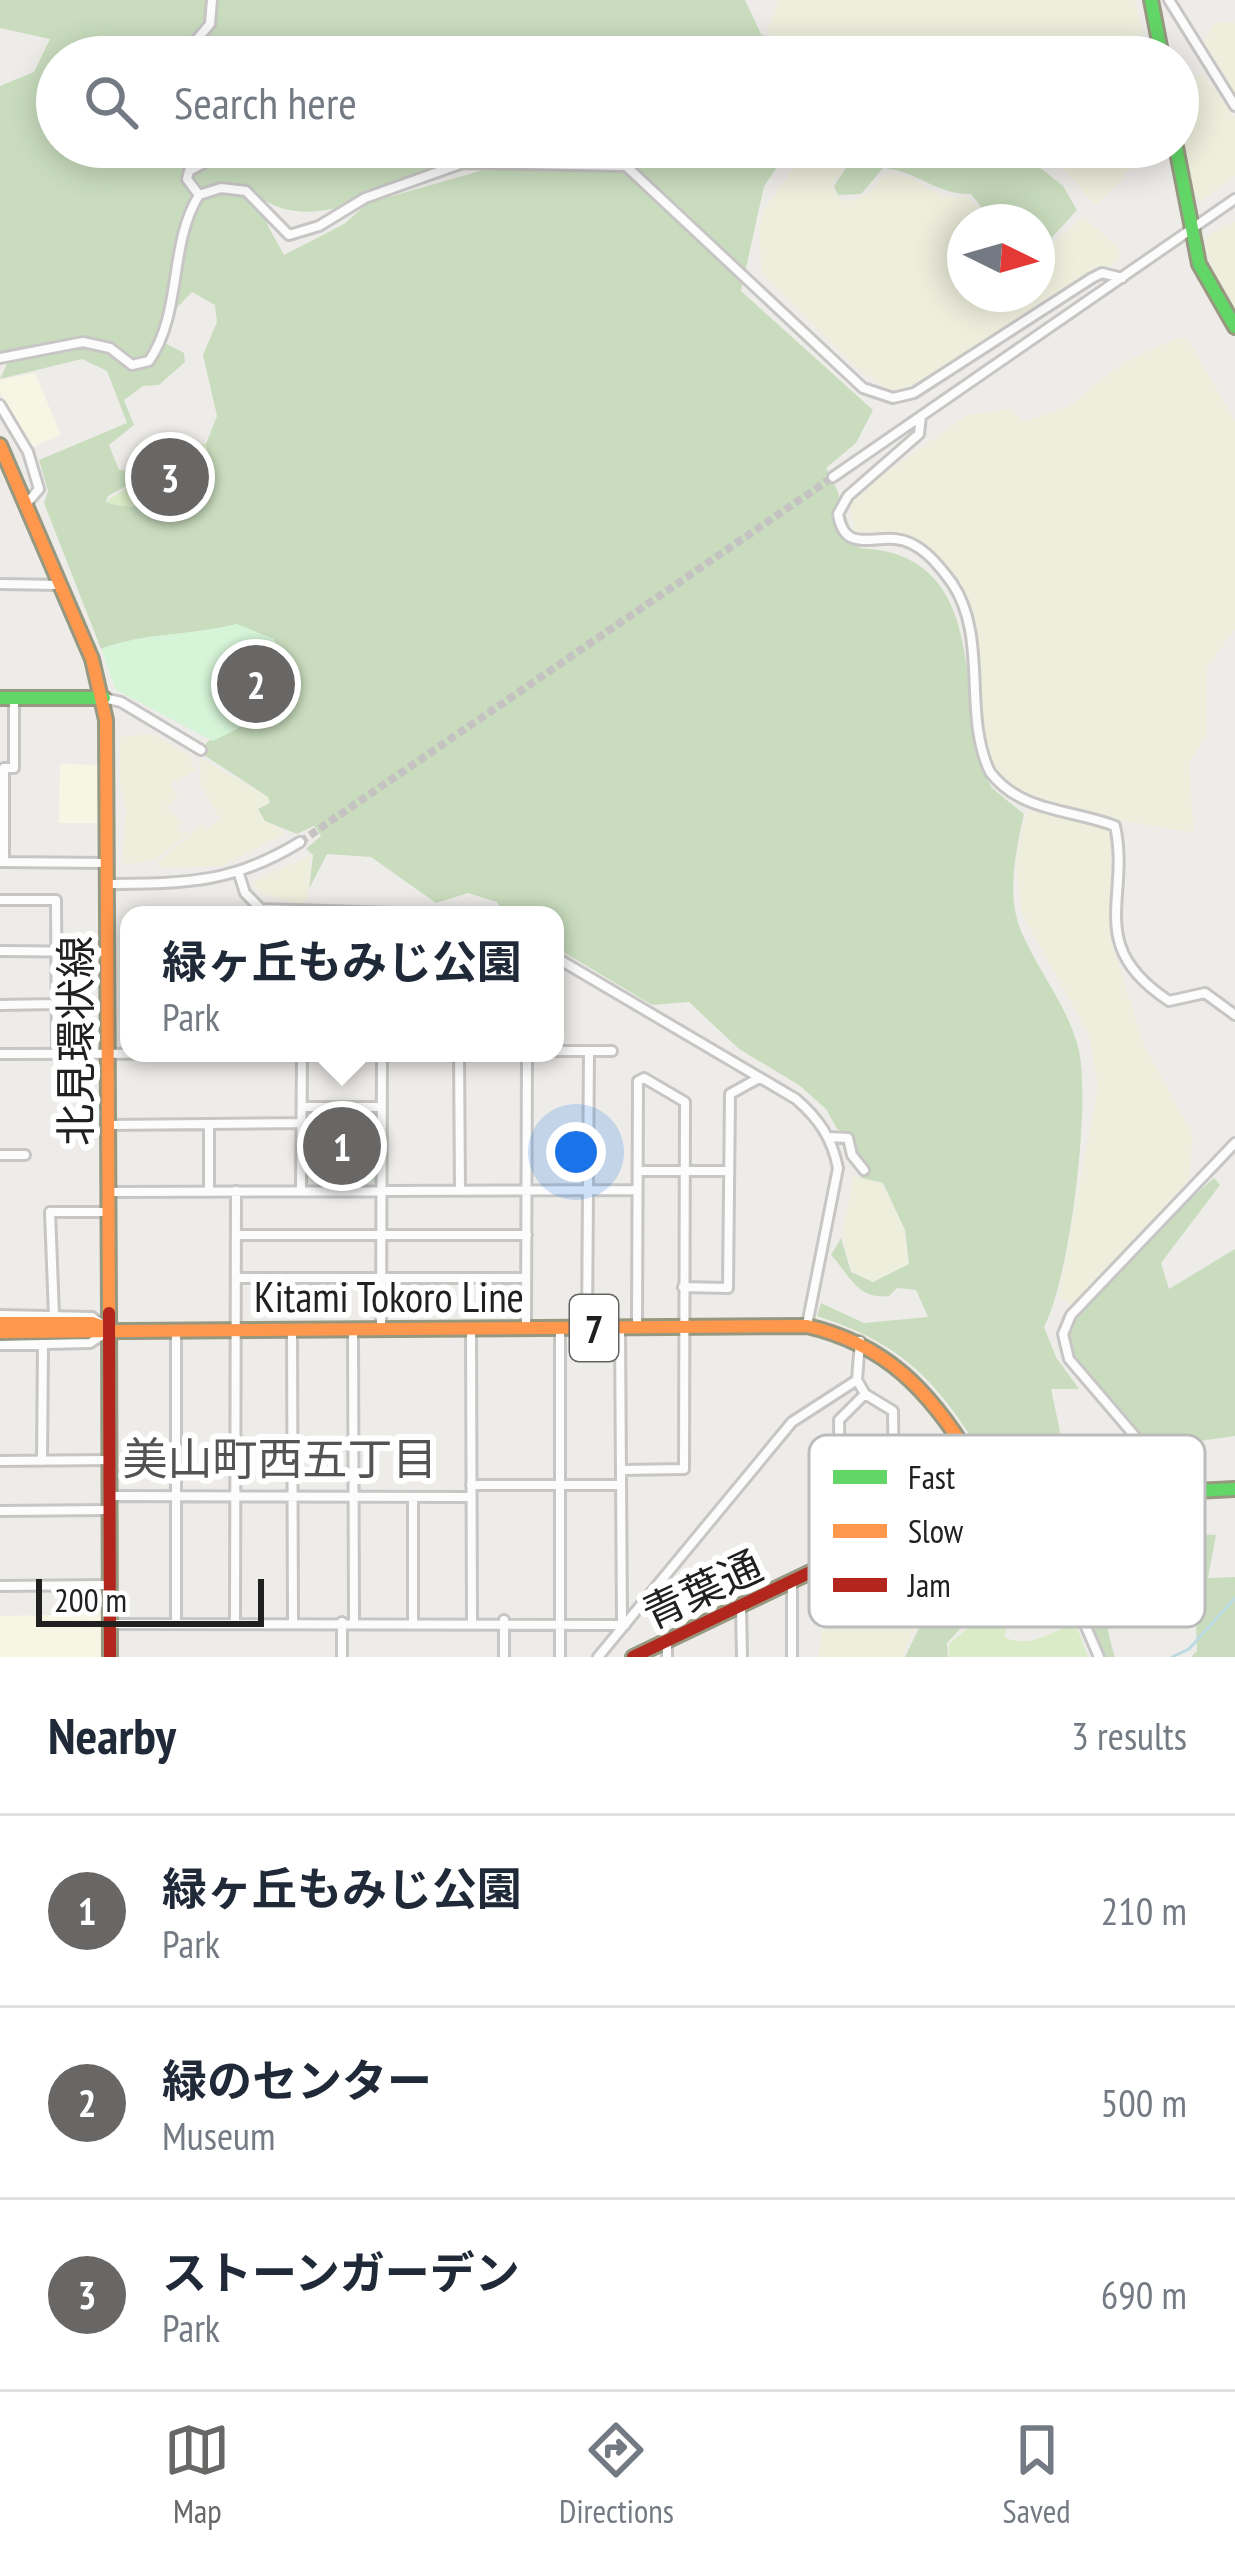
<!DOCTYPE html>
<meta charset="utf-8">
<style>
:root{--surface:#fff;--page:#f2f2f3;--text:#1f2937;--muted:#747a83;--line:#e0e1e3;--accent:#686766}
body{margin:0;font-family:"PT Sans Narrow","Noto Sans JP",sans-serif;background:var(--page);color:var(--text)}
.compass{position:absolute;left:947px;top:204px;width:108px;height:108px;border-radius:50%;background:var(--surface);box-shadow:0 6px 30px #0003;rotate:95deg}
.scale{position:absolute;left:36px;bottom:30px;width:228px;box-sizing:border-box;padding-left:12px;border:6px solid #202020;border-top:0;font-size:33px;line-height:42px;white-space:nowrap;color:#202020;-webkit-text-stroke:9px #fff;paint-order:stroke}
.you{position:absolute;left:576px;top:1152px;width:42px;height:42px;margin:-30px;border:9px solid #fff;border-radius:50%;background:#1a73e8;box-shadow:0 0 0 18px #1a73e833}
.badge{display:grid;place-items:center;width:78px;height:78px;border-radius:50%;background:var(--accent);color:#fff;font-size:39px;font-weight:700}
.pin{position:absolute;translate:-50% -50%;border:6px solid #fff;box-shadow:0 3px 12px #0006}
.popup{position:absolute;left:120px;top:906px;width:444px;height:156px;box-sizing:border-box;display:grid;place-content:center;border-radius:24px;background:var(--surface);filter:drop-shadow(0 3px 9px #0005);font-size:39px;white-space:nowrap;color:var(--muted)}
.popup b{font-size:45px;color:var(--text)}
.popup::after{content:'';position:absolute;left:50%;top:100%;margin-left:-24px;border:24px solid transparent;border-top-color:var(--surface)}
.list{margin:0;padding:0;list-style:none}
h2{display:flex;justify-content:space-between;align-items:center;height:156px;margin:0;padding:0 48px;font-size:51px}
h2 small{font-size:39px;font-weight:400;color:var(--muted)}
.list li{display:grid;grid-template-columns:78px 1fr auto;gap:36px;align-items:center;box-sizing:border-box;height:192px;padding:0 48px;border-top:3px solid var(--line)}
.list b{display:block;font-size:45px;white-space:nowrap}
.list p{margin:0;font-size:39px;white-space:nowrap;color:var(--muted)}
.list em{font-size:39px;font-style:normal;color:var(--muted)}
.icon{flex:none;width:66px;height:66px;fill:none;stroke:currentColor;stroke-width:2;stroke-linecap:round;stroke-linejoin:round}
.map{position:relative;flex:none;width:1235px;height:1657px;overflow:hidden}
.search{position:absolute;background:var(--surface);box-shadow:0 6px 30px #0003;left:36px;right:36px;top:36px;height:132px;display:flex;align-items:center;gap:30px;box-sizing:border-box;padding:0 42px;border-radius:66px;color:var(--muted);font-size:45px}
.sheet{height:732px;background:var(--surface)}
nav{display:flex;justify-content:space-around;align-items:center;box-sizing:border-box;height:168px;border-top:3px solid var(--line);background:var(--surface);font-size:33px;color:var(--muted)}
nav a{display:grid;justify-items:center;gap:6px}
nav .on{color:var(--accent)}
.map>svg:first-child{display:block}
.education{fill:#f7f6e5}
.farmland{fill:#edeedc}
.grass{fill:#daecc7}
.forest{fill:#c9ddbe;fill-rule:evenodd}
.park{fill:#d6f4d7}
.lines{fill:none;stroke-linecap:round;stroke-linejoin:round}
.stream{stroke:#bcdae2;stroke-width:3}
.street-tunnel{stroke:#c5c3c1;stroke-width:8;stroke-dasharray:8 4;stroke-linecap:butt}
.street-casing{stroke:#c7c6c5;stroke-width:14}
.fast-casing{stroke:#979880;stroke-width:18}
.slow-casing{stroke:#979880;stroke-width:18}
.jam-casing{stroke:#979880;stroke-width:18}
.street{stroke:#fcfcfc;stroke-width:8}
.fast{stroke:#63d668;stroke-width:12}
.slow{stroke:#ff974d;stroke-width:12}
.jam{stroke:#b3261e;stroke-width:12}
.labels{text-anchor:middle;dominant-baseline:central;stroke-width:12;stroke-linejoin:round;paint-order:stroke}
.shield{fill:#fff;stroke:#636363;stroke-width:3}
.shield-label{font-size:39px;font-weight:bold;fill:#202020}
.street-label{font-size:42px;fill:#202020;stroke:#fff}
.neighbourhood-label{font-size:45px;fill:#535353;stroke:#fff}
.key{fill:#fff;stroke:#bcbcbc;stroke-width:3}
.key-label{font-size:33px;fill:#202020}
</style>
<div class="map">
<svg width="1235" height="1657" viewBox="0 0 1235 1657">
<rect width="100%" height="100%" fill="#eeece9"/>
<path class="education" d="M35,373L61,435L30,448L0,392V380Z
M60,764L98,765L97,823H59Z
M103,1614V1657H0V1616Z"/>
<path class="farmland" d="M779,0H1135L1148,57H814L766,32Z
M1215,22L1235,23V95L1203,43Z
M1203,73L1235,118V176L1201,202L1192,191L1181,103L1186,84Z
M808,147H857L831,185L841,200L853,201L871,191L886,173L907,176L945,197H969L991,222H965V294H1037V257L1083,217L1119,248V260L914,389H887L858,369L762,274L759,229L764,210Z
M1042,147H1152L1096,205Z
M1235,221V309L1219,287L1204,246L1207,236Z
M1179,337L1189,341L1235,421V629L1206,669L1207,733L1189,765L1194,833L1049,808L1006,785L988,756L968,601L960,587L929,550L910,540L856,538L849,505L856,493L968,415L1009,409L1025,422L1070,405L1121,364Z
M152,734L188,754L195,771L170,784L178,797L166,808L183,822L177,828L181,833L192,831L156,859L127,865L122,861L126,810L120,783V737Z
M199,757L268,797L269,803L257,809L260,816L286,833L222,866L159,868V861L201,825L206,829L220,819L201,785Z
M1033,807L1044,814L1111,828L1110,937L1144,1045L1193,1135L1189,1180L1072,1306L1059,1296L1098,1086L1089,1035L1022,914L1016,864L1025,818Z
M311,855L307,899L301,905L258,892L254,881Z
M854,1176L882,1184L904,1230L908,1264L873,1281L852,1271L842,1236Z
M1002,1526L1022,1527L1034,1543L962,1594L964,1538Z
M949,1534L947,1603L911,1633L903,1657H818L830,1578Z"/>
<path class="grass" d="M190,444H206L209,460C196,496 140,516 106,502Z
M988,1611L1008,1624L1004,1637C1029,1649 1051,1633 1075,1622L1088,1657H949V1644Z"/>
<path class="forest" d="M0,0H745L761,34L803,57H192L181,49L174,57H57V147H468L464,156L447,164C398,185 317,233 266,201L267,224L284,255L344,224L368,203L494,167L479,147H791L764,186L741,291L873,410L856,443L826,468C843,495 844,522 860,548C985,554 959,682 982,770L992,788L1024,814C1016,850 1006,895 1021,931C1038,971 1067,1005 1078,1047C1092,1100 1070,1278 1044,1327L1056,1357L1079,1389H1051L1066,1459L1081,1470L1068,1491L1011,1490L1000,1482C945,1395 919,1349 817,1316L821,1303L864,1323L928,1317L916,1290L897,1288L889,1296C857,1300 850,1275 831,1255L841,1238L851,1272L873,1282L909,1264L905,1230L883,1183L861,1178L853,1136L837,1129L826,1109L799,1085L739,1049L689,1002L652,1005L555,947V915H505L497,902L468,893L436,903L371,857L327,854L309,889L313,855L306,849L321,836L314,826L297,834L265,821L258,809L270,803L268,797L201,753L207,742L280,707L291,688L237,624C191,636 146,632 101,649L44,503L48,491L39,460L127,423L107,371L82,359L0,379L11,355L0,354V86L34,72L50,39L0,28ZM192,292L215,305L217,322L203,355L217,416L206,444L209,460C196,495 141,516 106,502L108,496L150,473L119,470L109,445L134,425L124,400L143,386L159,385L185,362L184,353L165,343L166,319Z
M860,147H1014L1063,186L1077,210L1037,254V222H993L971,194C936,195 918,171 883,168L861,194L838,195L834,186Z
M1214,1178L1220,1185L1161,1263L1169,1289L1235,1249V1436L1157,1447L1171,1470L1069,1355C1066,1341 1064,1331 1072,1319C1104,1269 1170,1218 1214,1178Z
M1126,1507L1109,1544L1119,1560C1100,1584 1105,1629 1115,1657H1102L1045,1511Z
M1198,1509L1201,1534L1216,1535L1208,1578L1235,1577V1657H1191L1197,1651L1195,1594L1174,1510Z
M965,1532L955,1588L962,1596L980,1584L981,1595L968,1605L972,1616L947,1643L948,1657H905L918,1630L947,1606L951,1534Z"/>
<path class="park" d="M237,624L274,639L291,688L280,707L213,741L116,690L101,649C146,632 191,636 237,624Z
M310,1112H375V1181L309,1180Z"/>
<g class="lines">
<path class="stream" d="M1172,1657L1189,1649L1235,1598"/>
<path class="street-tunnel" d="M300,842L833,477"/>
<g class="street-casing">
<path id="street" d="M1169,0L1235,106
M182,57L210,24L212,0
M199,195L187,179L189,171L234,147
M0,358L83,342L110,348L132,365L149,361C183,311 168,245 199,195L221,188L246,191L289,235L319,226L365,198L463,163L626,166L863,388L893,398L914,393L1092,278L1102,273L1122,278
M0,405L28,452L39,489L28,502
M921,416L919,434L848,496L838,514C844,551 868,537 895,539C920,541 938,564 952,583C989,638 962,714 990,772C1021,813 1072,809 1115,826C1131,898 1084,945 1169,1001L1205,993L1235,1015
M833,477L1235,199
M0,584L60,585
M104,698L121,702L201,750
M1,862L106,863
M4,862V768H14V698
M239,874L245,893L261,909L460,915
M108,884C185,883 232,884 300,842
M0,900H56L57,1054
M0,951L106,952
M555,957L796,1099C819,1119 832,1138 838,1168L807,1325
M0,1005L56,1004
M555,1051H612
M459,1053L460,1189
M0,1054L414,1053
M302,1107H381
M209,1124V1191
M109,1125L301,1123
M829,1137L848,1138L852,1155L864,1170
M0,1155H25
M638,1171H729
M301,1190L302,1054
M109,1192L637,1190
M237,1235H527
M237,1278H526
M683,1287L728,1288L730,1094L759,1078
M0,1315L92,1317L99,1322
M54,1315L50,1212H108
M526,1327L527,1053
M587,1328L589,1051
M620,1328L622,1623
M176,1329V1622
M381,1329L382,1054
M292,1330L293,1621
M353,1330L354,1621
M471,1330L472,1620
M0,1345L90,1343L104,1334
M0,1461L110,1460
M42,1461L43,1344
M621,1470L684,1469L685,1102L644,1078L638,1081L637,1326
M471,1485H621
M1181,1490L1069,1359L1063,1334L1071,1315L1235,1143
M110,1496L471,1497
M1038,1499L1045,1532L1099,1657
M0,1511L110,1510
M840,1512L868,1511L894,1495L893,1411L865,1394L857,1380
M841,1557L839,1420L865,1394
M792,1583V1657
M0,1586L109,1585
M741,1606L742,1657
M235,1621L236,1191
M413,1621V1497
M342,1622V1657
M110,1624L625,1625
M667,1640V1657
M504,1657V1620
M560,1657V1328
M598,1657L792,1422L857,1380L860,1341"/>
</g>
<g class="fast-casing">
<path id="fast" d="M1151,0L1162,57
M1176,147L1199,264L1235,327
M0,698H104
M970,1457L997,1501L1235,1489"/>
</g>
<g class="slow-casing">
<path id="slow" d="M0,445L92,659L106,720L109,1313
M0,1323H92L109,1329
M0,1332L807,1326C885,1344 929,1390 970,1457"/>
</g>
<g class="jam-casing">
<path id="jam" d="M109,1313L110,1657
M633,1657L913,1523L997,1501"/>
</g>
<use href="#street" class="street"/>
<use href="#fast" class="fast"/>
<use href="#slow" class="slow"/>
<use href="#jam" class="jam"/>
</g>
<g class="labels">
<rect class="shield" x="570" y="1295" width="48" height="66" rx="9"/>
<g class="shield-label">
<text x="594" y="1328">7</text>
</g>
<g class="street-label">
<text transform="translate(75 1041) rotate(-90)">北見環状線</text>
<text x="389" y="1296">Kitami Tokoro Line</text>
<text transform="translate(702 1589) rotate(-25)">青葉通</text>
</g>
<g class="neighbourhood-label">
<text x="280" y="1458">美山町西五丁目</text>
</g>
</g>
<rect x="809" y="1435" width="396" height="192" rx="18" class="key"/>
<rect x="833" y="1470" width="54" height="14" fill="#63d668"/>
<rect x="833" y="1524" width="54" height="14" fill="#ff974d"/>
<rect x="833" y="1578" width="54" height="14" fill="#b3261e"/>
<g class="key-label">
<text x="908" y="1489">Fast</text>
<text x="908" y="1543">Slow</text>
<text x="908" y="1597">Jam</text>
</g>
</svg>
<svg class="compass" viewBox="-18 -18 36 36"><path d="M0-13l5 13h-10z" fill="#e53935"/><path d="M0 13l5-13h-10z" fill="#747a83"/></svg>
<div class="scale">200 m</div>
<div class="you"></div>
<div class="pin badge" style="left:342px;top:1146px">1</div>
<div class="popup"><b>緑ヶ丘もみじ公園</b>Park</div>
<div class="pin badge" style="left:256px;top:684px">2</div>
<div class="pin badge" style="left:170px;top:477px">3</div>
<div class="search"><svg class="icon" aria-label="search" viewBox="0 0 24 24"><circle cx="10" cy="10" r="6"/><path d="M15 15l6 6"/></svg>Search here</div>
</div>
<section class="sheet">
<h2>Nearby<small>3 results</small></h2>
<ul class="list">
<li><span class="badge">1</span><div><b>緑ヶ丘もみじ公園</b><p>Park</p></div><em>210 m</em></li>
<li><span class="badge">2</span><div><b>緑のセンター</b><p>Museum</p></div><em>500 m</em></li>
<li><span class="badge">3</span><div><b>ストーンガーデン</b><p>Park</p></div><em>690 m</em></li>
</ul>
</section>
<nav>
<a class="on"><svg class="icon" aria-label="map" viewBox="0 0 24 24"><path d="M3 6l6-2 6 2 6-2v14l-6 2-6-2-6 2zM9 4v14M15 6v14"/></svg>Map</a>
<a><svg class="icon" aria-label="directions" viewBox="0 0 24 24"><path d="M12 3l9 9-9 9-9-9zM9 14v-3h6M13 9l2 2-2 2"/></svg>Directions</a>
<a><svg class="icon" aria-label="saved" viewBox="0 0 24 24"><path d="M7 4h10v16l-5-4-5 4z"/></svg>Saved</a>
</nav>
